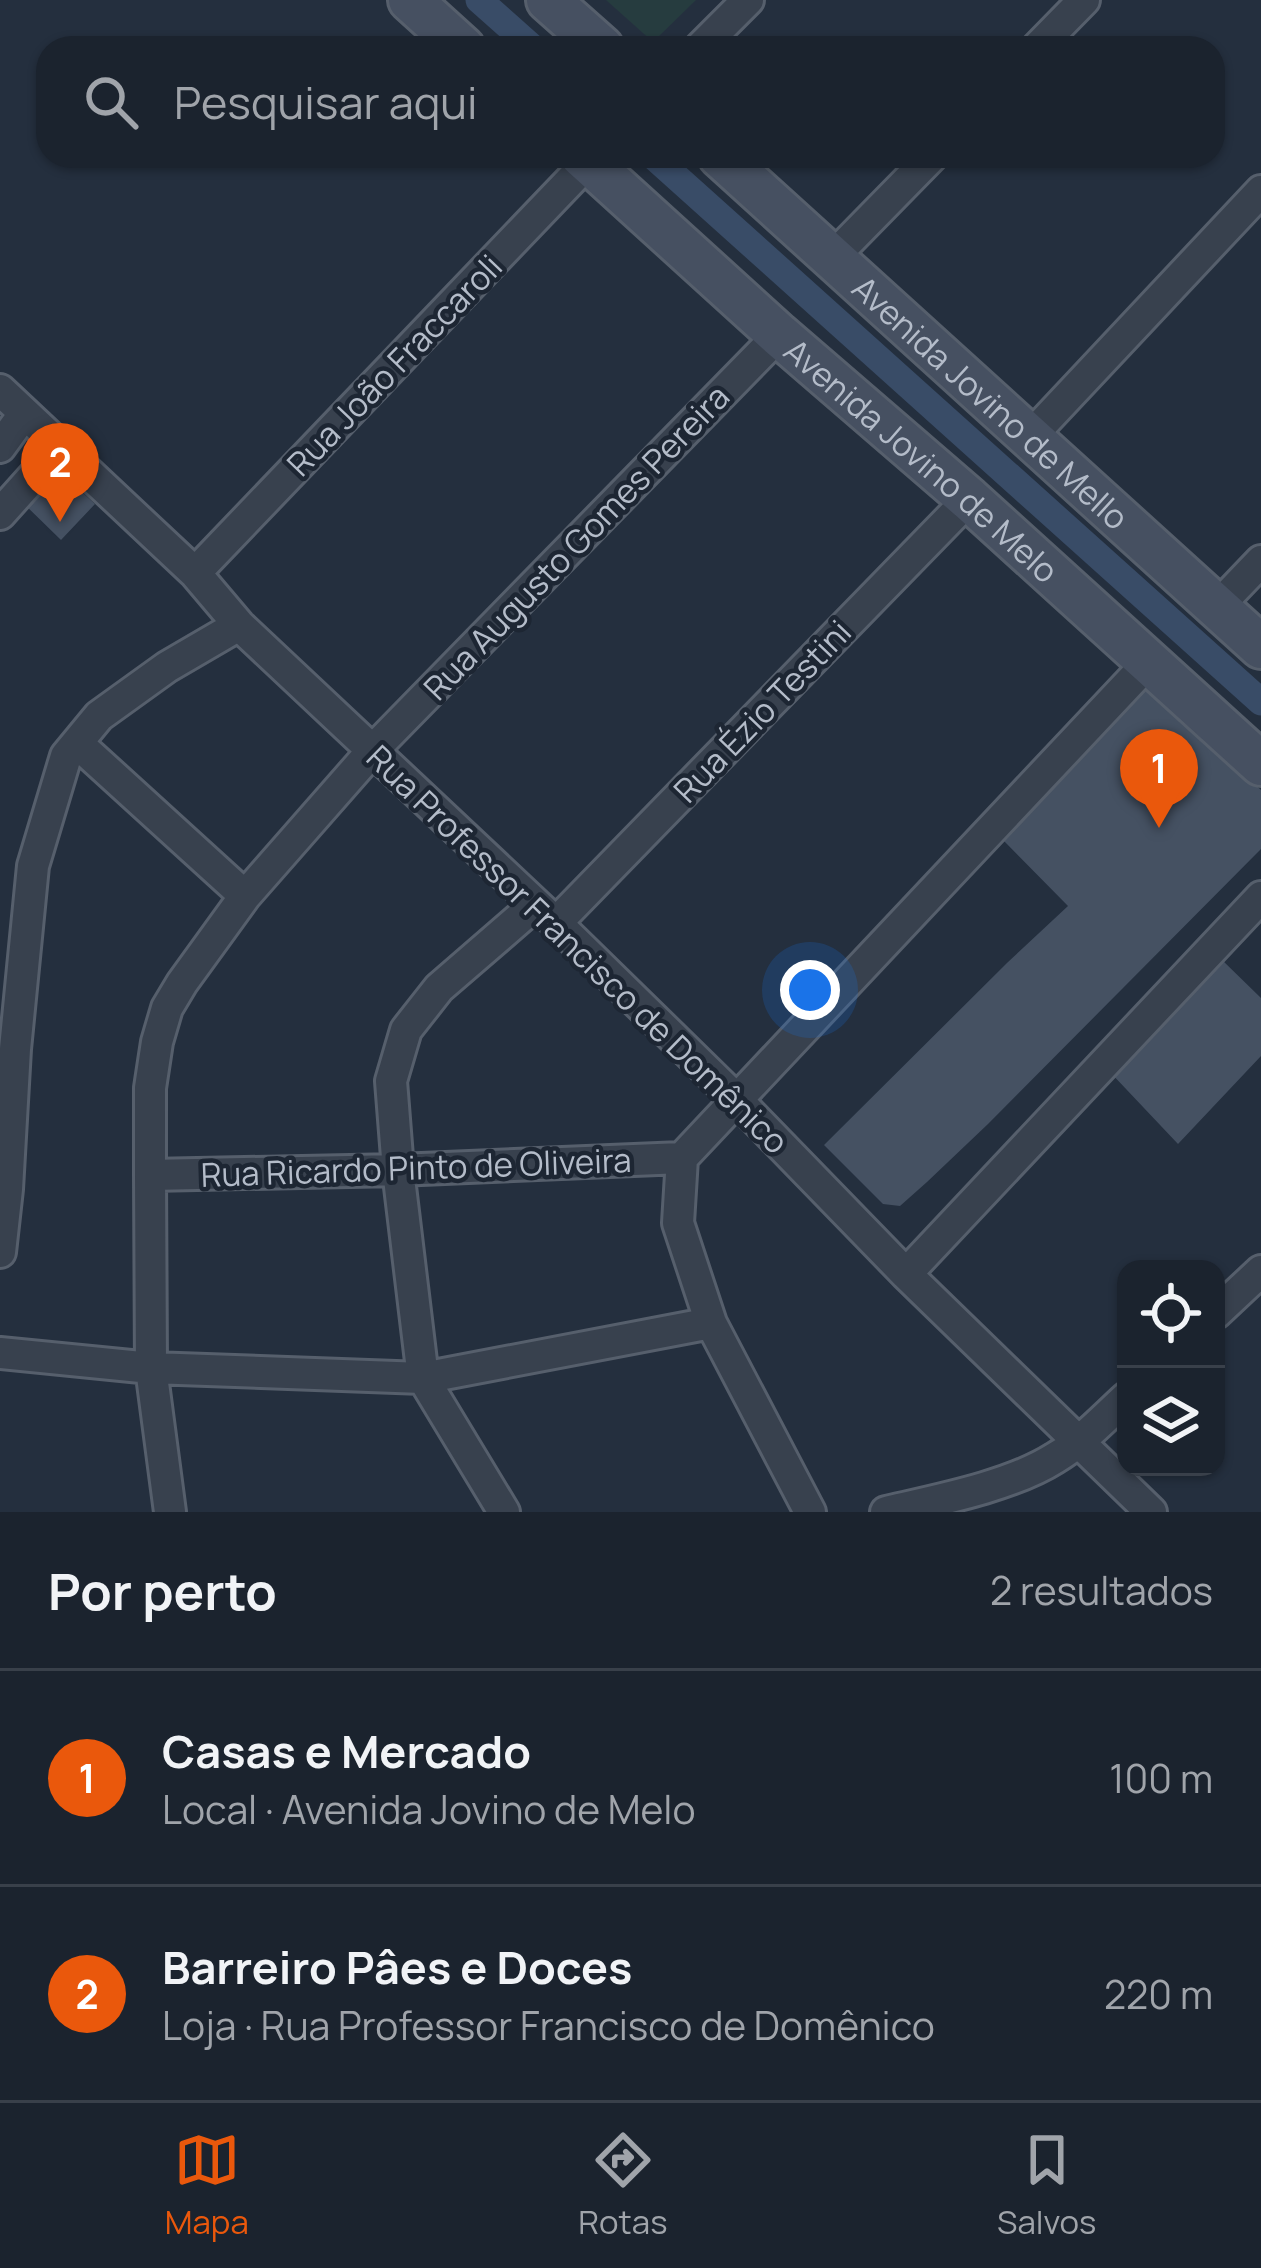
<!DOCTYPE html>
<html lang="pt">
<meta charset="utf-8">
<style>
:root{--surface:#1b232e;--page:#282f3a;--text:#f1f3f6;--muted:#a0a4aa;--line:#39404a;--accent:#ea580c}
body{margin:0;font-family:Manrope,sans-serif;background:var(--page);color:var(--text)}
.controls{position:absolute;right:36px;bottom:36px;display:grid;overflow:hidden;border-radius:24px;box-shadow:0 3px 9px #0004}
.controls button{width:108px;height:108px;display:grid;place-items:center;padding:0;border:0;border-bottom:3px solid var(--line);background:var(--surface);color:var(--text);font:60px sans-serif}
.you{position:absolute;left:810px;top:990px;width:42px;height:42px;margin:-30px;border:9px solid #fff;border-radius:50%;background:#1a73e8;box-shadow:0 0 0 18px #1a73e833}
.badge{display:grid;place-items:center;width:78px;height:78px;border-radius:50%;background:var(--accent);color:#fff;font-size:39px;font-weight:700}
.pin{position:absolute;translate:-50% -99px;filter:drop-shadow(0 3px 6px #0008)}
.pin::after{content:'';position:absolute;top:63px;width:42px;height:36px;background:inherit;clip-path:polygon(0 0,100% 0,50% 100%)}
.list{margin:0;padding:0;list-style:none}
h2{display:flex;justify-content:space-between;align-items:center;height:156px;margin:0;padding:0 48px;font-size:51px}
h2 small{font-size:39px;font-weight:400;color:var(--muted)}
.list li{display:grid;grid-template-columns:78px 1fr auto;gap:36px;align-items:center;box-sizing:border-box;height:216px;padding:0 48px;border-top:3px solid var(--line)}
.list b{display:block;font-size:45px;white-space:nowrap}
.list p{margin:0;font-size:39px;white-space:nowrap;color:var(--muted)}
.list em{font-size:39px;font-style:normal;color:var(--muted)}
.icon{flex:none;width:66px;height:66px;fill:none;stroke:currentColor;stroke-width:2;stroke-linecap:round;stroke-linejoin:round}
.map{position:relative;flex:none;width:1261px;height:1512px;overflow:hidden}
.search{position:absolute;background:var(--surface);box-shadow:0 3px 9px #0004;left:36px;right:36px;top:36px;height:132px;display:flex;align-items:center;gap:30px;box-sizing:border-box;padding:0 42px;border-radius:36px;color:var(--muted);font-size:45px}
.sheet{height:588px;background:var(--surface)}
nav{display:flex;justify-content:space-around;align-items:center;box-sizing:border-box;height:168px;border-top:3px solid var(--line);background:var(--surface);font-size:33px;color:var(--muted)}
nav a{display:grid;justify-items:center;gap:6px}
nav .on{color:var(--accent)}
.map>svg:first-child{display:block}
.green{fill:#263c3f}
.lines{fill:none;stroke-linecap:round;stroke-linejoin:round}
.canal{stroke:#394c67;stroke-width:27}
.building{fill:#455162}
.minor-casing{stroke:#565f6c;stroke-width:36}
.secondary-casing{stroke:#565f6c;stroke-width:48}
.minor{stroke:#38414e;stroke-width:30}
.secondary{stroke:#465061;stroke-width:42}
.labels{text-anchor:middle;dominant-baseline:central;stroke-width:9;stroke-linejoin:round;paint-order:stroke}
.street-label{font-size:33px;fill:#b4bcc9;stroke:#1d2633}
</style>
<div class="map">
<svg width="1261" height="1512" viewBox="0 0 1261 1512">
<rect width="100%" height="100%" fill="#242f3e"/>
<path class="green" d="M606,0H696L653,42Z"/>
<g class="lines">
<path class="canal" d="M479,0L533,48
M653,156L1261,702"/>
</g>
<path class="building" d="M50,469L59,471L95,504L61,540L19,499Z
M1150,685L1261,790V849L988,1124L927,1182L900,1206L883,1204L824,1145L1008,962L1068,906L1003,840Z
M1220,958L1261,998V1056L1178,1144L1109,1071Z"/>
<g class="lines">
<g class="minor-casing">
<path id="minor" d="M700,48L748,0
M1037,48L1084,0
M833,257L932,156
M0,390L195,573L239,625L556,923L736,1099L906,1274L1151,1512
M1030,437L1261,191
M0,447L24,414
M0,514L60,447
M195,573L594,156
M1217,607L1261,561
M77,743L245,896
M556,923L969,499
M150,1175L398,1170L682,1158
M0,1252L7,1189L15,1049L33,866L66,756L99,716L167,667L239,625
M906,1274L1261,897
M1216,1313L1261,1271
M0,1353L151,1368L423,1378L711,1323
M170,1512L151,1368L150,1175V1088L157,1042L167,1008L182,983L245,896L374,749L779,335
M504,1512L423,1378L398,1170L391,1081L406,1030L439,988L535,905
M810,1512L711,1323L678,1223L682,1158L1147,664
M886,1512C938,1500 1011,1486 1055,1458C1082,1442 1103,1419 1126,1398"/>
</g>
<g class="secondary-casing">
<g id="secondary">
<path d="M410,0L463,48"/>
<path d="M548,0L602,48"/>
<path id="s1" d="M582,156L779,335L969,499L1261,764"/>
<path id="s2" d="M720,156L1261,647"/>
</g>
</g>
<use href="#minor" class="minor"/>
<use href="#secondary" class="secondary"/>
</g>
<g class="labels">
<g class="street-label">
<text transform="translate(394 365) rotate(-46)">Rua João Fraccaroli</text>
<text stroke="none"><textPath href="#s2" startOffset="366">Avenida Jovino de Mello</textPath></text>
<text stroke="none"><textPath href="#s1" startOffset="456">Avenida Jovino de Melo</textPath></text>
<text transform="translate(576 542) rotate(-46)">Rua Augusto Gomes Pereira</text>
<text transform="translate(762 711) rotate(-46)">Rua Ézio Testini</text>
<text transform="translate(578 949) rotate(44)">Rua Professor Francisco de Domênico</text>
<text transform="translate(416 1167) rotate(-2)">Rua Ricardo Pinto de Oliveira</text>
</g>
</g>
</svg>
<div class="controls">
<button><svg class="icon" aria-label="locate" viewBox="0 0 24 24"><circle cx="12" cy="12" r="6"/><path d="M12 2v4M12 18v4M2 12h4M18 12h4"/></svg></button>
<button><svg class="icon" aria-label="layers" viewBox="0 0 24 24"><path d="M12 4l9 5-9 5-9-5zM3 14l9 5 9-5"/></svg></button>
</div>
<div class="you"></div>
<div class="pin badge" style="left:1159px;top:828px">1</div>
<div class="pin badge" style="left:60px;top:522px">2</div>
<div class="search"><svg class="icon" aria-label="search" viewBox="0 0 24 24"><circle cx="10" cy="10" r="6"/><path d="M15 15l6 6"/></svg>Pesquisar aqui</div>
</div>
<section class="sheet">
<h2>Por perto<small>2 resultados</small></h2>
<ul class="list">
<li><span class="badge">1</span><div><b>Casas e Mercado</b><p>Local · Avenida Jovino de Melo</p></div><em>100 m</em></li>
<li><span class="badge">2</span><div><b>Barreiro Pâes e Doces</b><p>Loja · Rua Professor Francisco de Domênico</p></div><em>220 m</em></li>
</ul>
</section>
<nav>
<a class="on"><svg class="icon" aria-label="map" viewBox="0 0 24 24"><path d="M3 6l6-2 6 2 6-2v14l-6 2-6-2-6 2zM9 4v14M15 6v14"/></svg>Mapa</a>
<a><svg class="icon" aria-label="directions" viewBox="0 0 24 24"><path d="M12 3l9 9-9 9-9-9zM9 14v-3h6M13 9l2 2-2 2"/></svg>Rotas</a>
<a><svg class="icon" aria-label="saved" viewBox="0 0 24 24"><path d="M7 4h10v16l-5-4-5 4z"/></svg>Salvos</a>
</nav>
